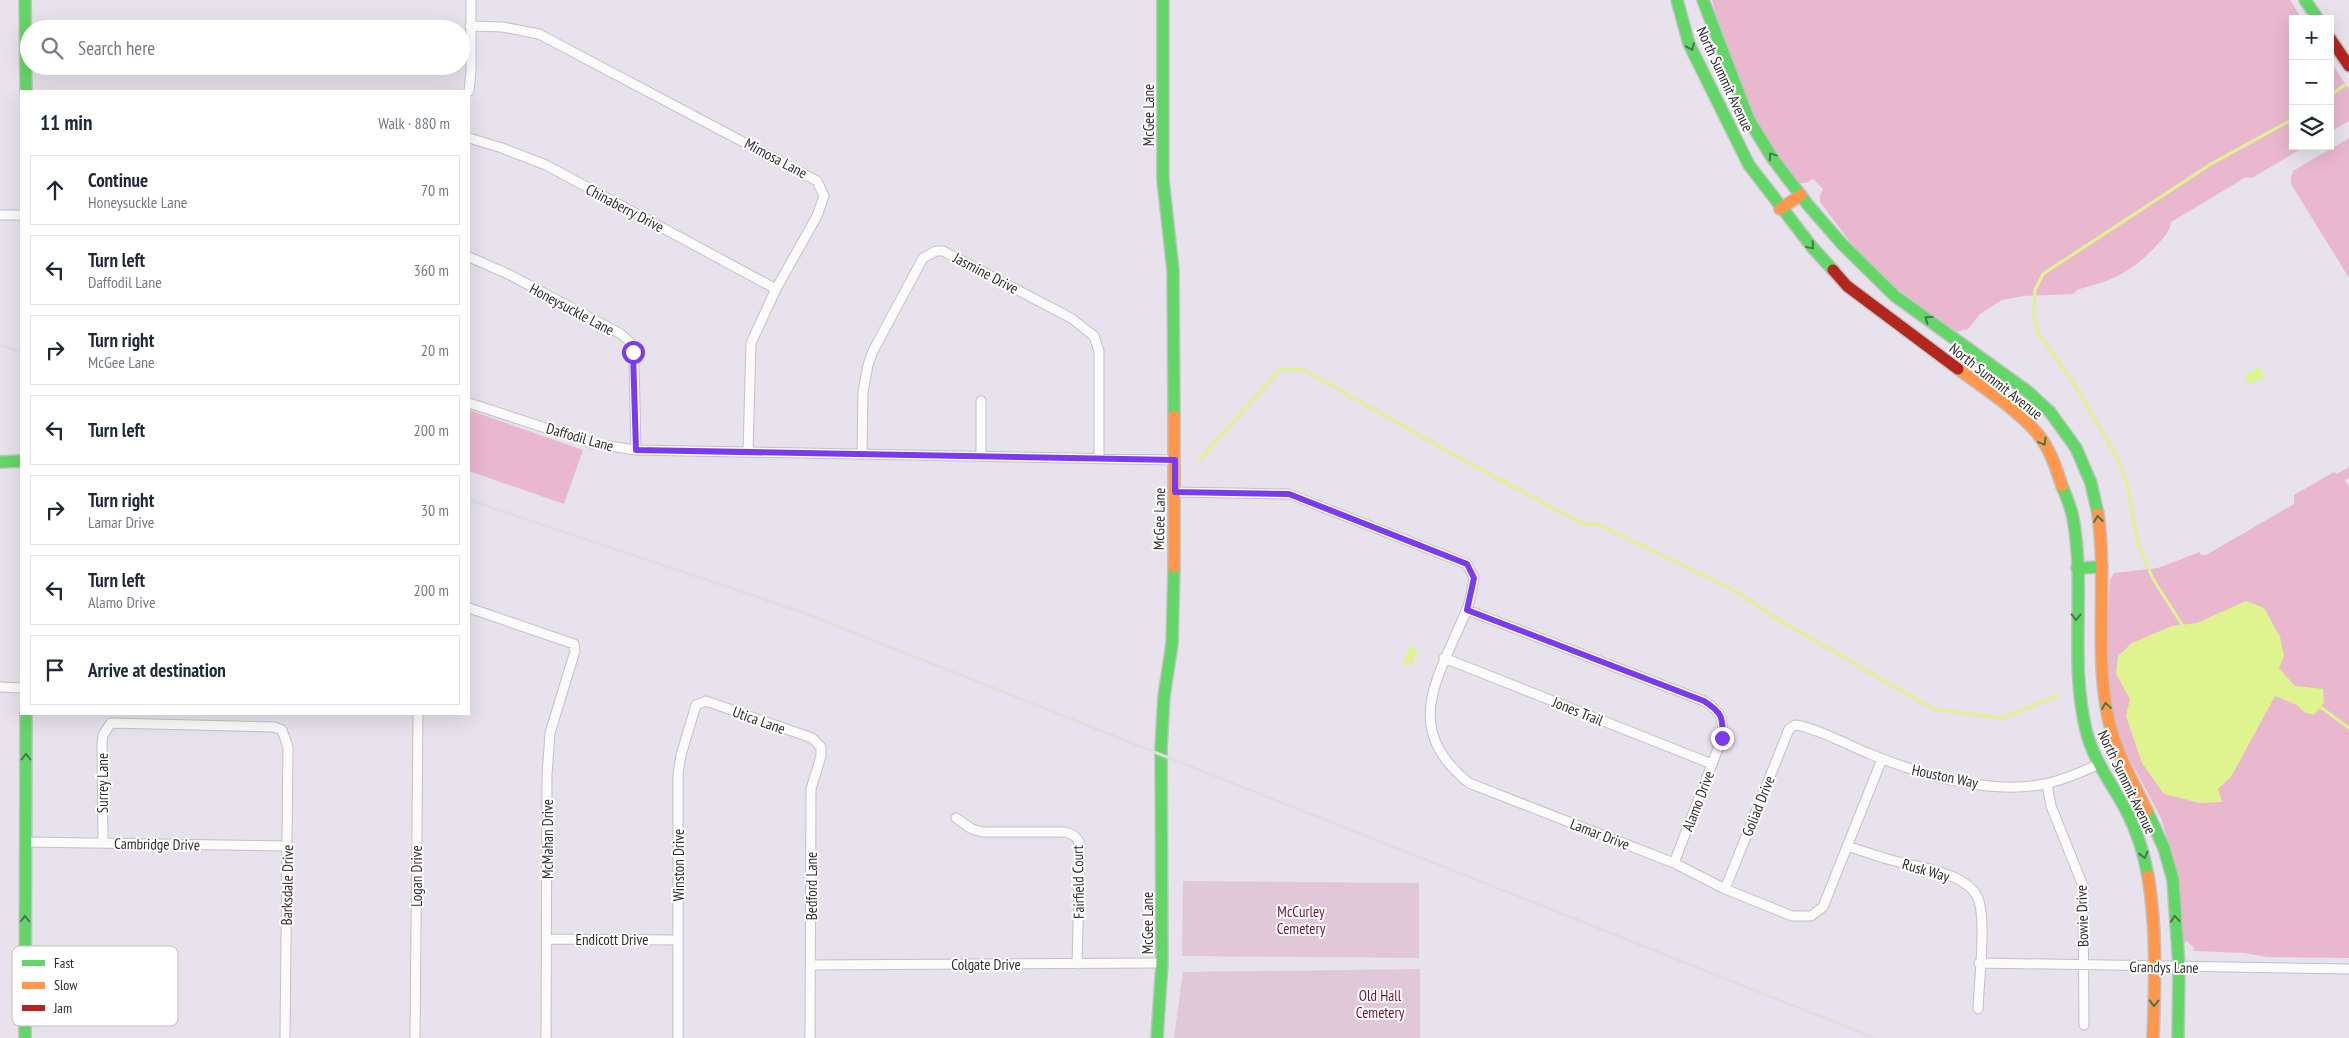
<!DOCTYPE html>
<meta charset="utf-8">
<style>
:root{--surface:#fff;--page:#f2f2f3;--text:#1f2937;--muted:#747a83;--line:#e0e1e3}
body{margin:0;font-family:"PT Sans Narrow",sans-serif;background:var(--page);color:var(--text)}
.controls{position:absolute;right:15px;top:15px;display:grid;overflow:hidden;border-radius:0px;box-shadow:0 5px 20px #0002}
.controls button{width:45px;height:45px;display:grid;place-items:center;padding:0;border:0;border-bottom:1px solid var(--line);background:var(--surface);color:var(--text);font:25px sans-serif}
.stop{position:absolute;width:15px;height:15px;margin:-11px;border:4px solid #7c3aed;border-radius:50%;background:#fff}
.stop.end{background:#7c3aed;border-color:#fff;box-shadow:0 1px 5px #0008}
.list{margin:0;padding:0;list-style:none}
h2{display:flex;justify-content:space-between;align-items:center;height:65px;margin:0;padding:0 20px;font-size:21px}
h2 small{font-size:16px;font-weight:400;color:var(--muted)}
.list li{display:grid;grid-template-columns:32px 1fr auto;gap:15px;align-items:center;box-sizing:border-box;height:70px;margin:0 10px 10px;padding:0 10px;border:1px solid var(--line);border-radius:0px}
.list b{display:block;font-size:19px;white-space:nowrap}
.list p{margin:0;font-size:16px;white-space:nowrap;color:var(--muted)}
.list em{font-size:16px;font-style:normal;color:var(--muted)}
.icon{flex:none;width:28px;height:28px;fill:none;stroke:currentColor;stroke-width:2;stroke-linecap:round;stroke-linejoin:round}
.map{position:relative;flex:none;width:2349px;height:1038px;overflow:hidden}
.search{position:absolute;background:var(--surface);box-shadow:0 5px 20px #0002;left:20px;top:20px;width:450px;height:55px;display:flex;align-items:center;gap:12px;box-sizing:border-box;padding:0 18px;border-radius:28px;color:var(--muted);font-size:19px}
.panel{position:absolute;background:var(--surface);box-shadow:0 5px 20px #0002;left:20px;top:90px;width:450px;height:625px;border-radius:0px}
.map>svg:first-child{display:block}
.green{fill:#e9b8cf}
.cemetery{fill:#e0c8d9}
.water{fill:#dff48f}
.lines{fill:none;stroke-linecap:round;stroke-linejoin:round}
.stream{stroke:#dff48f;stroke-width:3}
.street-casing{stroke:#c2c2c3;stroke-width:11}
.fast-casing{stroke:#c2c2c3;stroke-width:14}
.slow-casing{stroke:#c2c2c3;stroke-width:14}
.jam-casing{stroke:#c2c2c3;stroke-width:14}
.street{stroke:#fbfbfc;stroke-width:9}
.fast{stroke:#63d668;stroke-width:11}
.slow{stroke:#ff974d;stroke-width:11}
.jam{stroke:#b3261e;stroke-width:11}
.rail{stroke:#dee0de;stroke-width:3}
.oneway{stroke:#457948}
.route{stroke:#7c3aed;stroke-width:6}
.labels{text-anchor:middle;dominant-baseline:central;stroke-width:4;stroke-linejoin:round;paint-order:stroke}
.street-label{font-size:15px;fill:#2d2d2d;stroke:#fff}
.park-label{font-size:15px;fill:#74132c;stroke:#fff}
.key{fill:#fff;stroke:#c0c0c0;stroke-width:1}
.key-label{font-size:14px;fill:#2d2d2d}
</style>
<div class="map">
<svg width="2349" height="1038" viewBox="0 0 2349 1038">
<rect width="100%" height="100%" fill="#e7e2ec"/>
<path class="green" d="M1712,0H2290L2302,19H2293V146H2306L2252,178L2246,177L2171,222C2170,232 2164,237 2157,245C2133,271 2113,281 2079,289L2073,294L2024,296L2002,300L1980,314L1968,329L1956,332L1898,289L1867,264L1820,202V195L1823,189L1813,179L1806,183H1797C1768,144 1744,101 1726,56C1720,38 1717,18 1712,0Z
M2330,61L2349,89V121L2330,132Z
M2349,138V278L2291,184V178L2293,171Z
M469,410L583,450L564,504L469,471Z
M2349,467V478L2345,480L2349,487V958L2267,957L2245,953L2193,951L2194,948L2187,941L2183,944L2173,859L2161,818L2121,743L2112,712L2105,658L2110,580L2114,573L2158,568L2200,552L2201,555H2206L2294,504V495L2334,472L2337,474Z"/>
<path class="cemetery" d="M1183,881L1419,883V958L1182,956Z
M1420,969V1038H1174L1183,972Z"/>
<path class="water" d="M2259,367L2265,376L2250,385L2244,376Z
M2246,601L2264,608L2280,637L2284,656L2279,668L2295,686L2323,689L2324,703L2314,715L2304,712L2297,705L2275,696L2231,777L2218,789L2222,802L2200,803L2164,794L2142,763L2126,716L2130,699L2116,674L2118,656L2132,643L2172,626L2197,623Z
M1410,646L1418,650L1412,664L1407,662L1404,667L1402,666Z"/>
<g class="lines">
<path class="stream" d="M2330,95L2345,85
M1199,460L1279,371L1293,369L1306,371L1447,451L1581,523L1599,525L1732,589L1777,619L1933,709L2002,718L2059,695
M2183,626L2153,579L2138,544L2127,483L2115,454L2075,385L2038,333L2034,317L2035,290L2043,274L2211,164L2293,119
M2319,706L2349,728"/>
<g class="street-casing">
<path id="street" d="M470,26L503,27L539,34L817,181L824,196L817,216L776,289L751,343L748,452
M469,91L471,72V0
M469,138L502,148L546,165L776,289
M0,215H21
M469,257L510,275L621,334L630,342L634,361L636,450
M469,403L595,444L636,450L1175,460
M862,453L863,392L868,365L873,351L923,258L936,251H943L1071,318L1094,336L1099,351V459
M981,456V401
M1175,492L1289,494L1467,564L1474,578C1472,589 1471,601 1466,611C1440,676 1399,727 1469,783L1674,863L1725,889L1792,916H1811L1823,907L1882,759
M469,608L574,644L575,651L550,733L547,775L546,1038
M1467,610L1704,701C1721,712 1724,717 1722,738L1674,863
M1444,658L1712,764
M0,687L21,688
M2047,784L2051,806L2083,886L2084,1025
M956,818L972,829L982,832H1064C1073,834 1079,837 1080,847L1077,964
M25,842L288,846
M103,843L102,744L103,735L111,723L274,727L282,730L288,747L285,1038
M1847,846C1862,851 1877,856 1891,860C1916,867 1970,872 1979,901C1986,925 1979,982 1978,1009
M1725,889L1789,729L1795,725C1815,727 1850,746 1870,754C1921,775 1990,795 2045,784C2064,780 2082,772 2099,764
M547,939L677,940
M1979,963L2349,969
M811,965L1162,963
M415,1038L418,714
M678,1038V774L681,755L696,705L706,701L812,738L821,747V756L811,789L810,1038"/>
</g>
<g class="fast-casing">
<path id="fast" d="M25,0L26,91
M1163,0V180L1173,270L1174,416
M1677,0L1689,44L1749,165L1812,247L1833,270
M1703,0L1749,120L1773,159L1808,205L1842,244L1895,296L2027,391L2050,412L2076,448L2091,483L2098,514
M2305,0L2318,19
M0,462L21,461
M2062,486C2066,496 2071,507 2073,518C2086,588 2069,660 2086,730C2093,761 2114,786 2128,814C2138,834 2144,854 2148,876
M2077,568L2102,567
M2147,811L2164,848L2173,880L2179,967L2178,1038
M25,1038L26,714
M1157,1038L1162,963L1161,748L1164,696L1172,644L1174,567"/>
</g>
<g class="slow-casing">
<path id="slow" d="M1780,209L1801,195
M1958,369C1985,389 2015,408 2037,433C2050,448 2056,468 2062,486
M2098,514C2107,580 2095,647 2107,712C2113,747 2132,780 2147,811
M1174,567V416
M2148,876C2157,929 2155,984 2153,1038"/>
</g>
<g class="jam-casing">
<path id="jam" d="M2330,38L2349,66
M1833,270L1847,286L1958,369"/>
</g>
<use href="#street" class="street"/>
<use href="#fast" class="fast"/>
<use href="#slow" class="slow"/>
<use href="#jam" class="jam"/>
<path class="rail" d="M0,345L21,352
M469,500L799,611L1875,1038"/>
</g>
<defs><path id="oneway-chevron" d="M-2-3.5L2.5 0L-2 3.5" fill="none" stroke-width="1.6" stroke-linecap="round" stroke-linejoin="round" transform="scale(1.25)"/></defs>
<g class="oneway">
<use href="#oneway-chevron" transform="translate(1691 47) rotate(67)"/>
<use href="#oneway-chevron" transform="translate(1772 156) rotate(-124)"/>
<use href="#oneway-chevron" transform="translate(1811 246) rotate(49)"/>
<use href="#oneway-chevron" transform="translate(1928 319) rotate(-144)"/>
<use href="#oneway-chevron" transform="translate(2043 442) rotate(59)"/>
<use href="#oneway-chevron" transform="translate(2098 519) rotate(-97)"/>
<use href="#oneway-chevron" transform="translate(2076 617) rotate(91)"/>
<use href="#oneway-chevron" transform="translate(2106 706) rotate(-98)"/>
<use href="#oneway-chevron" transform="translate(26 757) rotate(-90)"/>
<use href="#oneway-chevron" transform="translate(2144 855) rotate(76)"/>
<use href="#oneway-chevron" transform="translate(25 919) rotate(-90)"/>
<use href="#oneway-chevron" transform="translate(2175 919) rotate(-94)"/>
<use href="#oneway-chevron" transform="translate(2154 1003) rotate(91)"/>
</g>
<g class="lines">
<path class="route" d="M633,352L636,450L1175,460V492L1289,494L1467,564L1474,578L1467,610L1704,701C1721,712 1724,717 1722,738"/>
</g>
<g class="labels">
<g class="street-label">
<text transform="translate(1725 79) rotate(65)">North Summit Avenue</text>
<text transform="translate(1148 115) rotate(-90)">McGee Lane</text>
<text transform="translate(776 158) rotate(28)">Mimosa Lane</text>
<text transform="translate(625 208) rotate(28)">Chinaberry Drive</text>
<text transform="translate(986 273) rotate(28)">Jasmine Drive</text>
<text transform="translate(572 309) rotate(28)">Honeysuckle Lane</text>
<text transform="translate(1996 381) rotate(38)">North Summit Avenue</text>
<text transform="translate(580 437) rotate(16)">Daffodil Lane</text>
<text transform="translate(1159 519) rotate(-89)">McGee Lane</text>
<text transform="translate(1578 711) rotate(22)">Jones Trail</text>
<text transform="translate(759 720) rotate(20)">Utica Lane</text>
<text transform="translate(1945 776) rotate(12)">Houston Way</text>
<text transform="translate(2127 782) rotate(64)">North Summit Avenue</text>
<text transform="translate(102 783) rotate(-90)">Surrey Lane</text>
<text transform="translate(1698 801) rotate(-69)">Alamo Drive</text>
<text transform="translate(1758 806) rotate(-68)">Goliad Drive</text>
<text transform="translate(1600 834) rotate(21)">Lamar Drive</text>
<text transform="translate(547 839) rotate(-90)">McMahan Drive</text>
<text transform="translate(157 844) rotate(1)">Cambridge Drive</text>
<text transform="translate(678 865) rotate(-90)">Winston Drive</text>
<text transform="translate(1926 870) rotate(16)">Rusk Way</text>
<text transform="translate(416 876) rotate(-90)">Logan Drive</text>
<text transform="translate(1078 882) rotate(-91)">Fairfield Court</text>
<text transform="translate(287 885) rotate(-89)">Barksdale Drive</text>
<text transform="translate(811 886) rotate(-90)">Bedford Lane</text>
<text transform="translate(2082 916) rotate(-92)">Bowie Drive</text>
<text transform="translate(1147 923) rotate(-90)">McGee Lane</text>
<text x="612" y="939">Endicott Drive</text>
<text x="986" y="964">Colgate Drive</text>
<text transform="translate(2164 967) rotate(1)">Grandys Lane</text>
</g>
<g class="park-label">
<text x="1301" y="911">McCurley<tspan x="1301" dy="17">Cemetery</tspan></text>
<text x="1380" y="995">Old Hall<tspan x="1380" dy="17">Cemetery</tspan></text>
</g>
</g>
<rect x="12" y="946" width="166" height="80" rx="8" class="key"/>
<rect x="22" y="960" width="23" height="6" fill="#63d668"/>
<rect x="22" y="982" width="23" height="7" fill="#ff974d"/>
<rect x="22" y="1005" width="23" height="6" fill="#b3261e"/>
<g class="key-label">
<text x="54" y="968">Fast</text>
<text x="54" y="990">Slow</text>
<text x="54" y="1013">Jam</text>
</g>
</svg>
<div class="controls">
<button>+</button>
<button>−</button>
<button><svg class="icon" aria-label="layers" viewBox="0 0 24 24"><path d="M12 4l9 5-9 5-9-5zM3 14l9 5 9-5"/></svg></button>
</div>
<div class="stop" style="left:633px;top:352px"></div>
<div class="stop end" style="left:1722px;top:738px"></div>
<div class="search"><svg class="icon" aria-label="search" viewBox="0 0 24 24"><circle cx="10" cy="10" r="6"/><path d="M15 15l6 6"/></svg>Search here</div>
<section class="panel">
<h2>11 min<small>Walk · 880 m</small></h2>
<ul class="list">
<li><svg class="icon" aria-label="ahead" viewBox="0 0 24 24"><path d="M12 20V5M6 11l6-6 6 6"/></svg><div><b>Continue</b><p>Honeysuckle Lane</p></div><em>70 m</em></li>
<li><svg class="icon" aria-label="left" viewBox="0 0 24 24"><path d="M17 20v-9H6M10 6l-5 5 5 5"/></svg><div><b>Turn left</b><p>Daffodil Lane</p></div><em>360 m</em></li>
<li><svg class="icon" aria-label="right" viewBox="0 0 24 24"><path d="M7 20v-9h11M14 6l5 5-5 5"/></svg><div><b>Turn right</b><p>McGee Lane</p></div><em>20 m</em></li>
<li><svg class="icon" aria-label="left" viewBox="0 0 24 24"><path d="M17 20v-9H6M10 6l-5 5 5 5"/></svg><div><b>Turn left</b></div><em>200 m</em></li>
<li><svg class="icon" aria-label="right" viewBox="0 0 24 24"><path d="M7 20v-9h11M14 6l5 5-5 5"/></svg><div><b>Turn right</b><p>Lamar Drive</p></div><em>30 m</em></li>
<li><svg class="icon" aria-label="left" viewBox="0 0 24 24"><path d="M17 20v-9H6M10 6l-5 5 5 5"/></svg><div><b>Turn left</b><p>Alamo Drive</p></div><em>200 m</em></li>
<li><svg class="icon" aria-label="arrive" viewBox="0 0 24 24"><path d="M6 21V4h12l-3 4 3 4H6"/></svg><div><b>Arrive at destination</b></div></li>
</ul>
</section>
</div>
